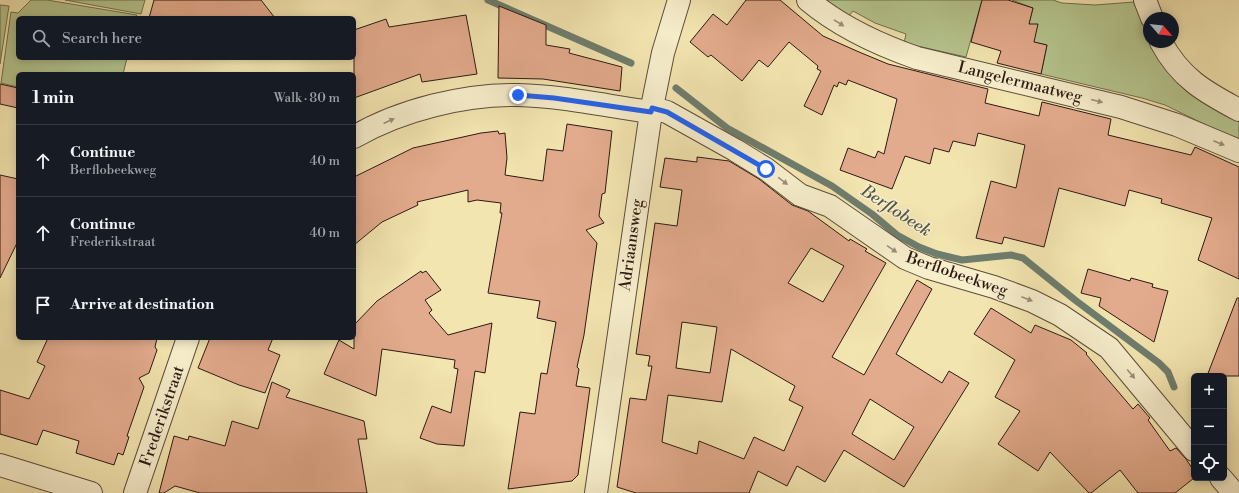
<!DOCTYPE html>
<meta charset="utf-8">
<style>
:root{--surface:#171b24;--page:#242831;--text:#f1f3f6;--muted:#9ea1a6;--line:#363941}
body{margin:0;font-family:"Libre Bodoni",serif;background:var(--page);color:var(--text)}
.controls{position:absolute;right:12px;bottom:12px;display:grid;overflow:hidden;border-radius:6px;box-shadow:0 2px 10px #0003}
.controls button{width:36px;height:36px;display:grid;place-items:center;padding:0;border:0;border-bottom:1px solid var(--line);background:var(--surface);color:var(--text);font:20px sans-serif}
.compass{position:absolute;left:1143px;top:12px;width:36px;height:36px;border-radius:50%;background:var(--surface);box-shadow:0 2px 10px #0003;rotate:118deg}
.stop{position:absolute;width:12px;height:12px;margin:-9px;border:3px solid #2563eb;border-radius:50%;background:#fff}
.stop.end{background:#2563eb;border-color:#fff;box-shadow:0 1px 4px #0008}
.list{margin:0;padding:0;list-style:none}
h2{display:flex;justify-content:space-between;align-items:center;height:52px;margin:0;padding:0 16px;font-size:17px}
h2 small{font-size:13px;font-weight:400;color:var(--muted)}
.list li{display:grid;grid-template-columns:26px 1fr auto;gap:12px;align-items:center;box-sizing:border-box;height:72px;padding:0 16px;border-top:1px solid var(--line)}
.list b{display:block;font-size:15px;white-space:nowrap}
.list p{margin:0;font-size:13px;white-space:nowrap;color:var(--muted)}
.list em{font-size:13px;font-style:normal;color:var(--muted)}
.icon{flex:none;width:22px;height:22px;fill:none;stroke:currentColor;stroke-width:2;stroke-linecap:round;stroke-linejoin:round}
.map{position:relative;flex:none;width:1239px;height:493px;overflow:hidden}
.search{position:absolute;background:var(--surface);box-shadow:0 2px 10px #0003;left:16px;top:16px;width:340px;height:44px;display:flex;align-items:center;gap:10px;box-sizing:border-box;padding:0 14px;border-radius:6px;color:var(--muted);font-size:15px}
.panel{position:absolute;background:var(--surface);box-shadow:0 2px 10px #0003;left:16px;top:72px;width:340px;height:268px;border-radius:6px}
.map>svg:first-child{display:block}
.green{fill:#b6c68f;stroke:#707050}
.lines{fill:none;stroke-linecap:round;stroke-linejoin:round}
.stream{stroke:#6e7d6d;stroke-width:7}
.building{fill:#e3ab8d;stroke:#2b1a12;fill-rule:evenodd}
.minor-casing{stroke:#5d4d3a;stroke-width:24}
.minor{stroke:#f7eecc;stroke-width:22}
.oneway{fill:#9b8f78}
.route{stroke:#2563eb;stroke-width:5}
.labels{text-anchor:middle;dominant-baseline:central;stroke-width:3;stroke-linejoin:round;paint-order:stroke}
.street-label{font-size:16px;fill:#2b1a12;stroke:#f7eecc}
.water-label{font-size:17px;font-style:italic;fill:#525447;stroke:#f7eecc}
</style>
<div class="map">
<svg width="1239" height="493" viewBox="0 0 1239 493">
<rect width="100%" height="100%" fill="#f3e5b0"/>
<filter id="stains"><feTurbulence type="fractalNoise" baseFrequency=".005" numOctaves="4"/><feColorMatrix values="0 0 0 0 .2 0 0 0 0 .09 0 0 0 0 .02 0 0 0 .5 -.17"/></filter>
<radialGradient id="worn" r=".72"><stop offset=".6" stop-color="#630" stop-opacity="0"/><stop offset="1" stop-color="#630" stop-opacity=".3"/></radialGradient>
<path class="green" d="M31,0H47L137,15L136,18H18V58H127L123,74H18V87L1,83L11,12L18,13Z
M65,0H145L141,14Z
M825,0H982L966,57L904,43L906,34L875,23L853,11L848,17Z
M1012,0H1053L1062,3L1095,5L1134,2L1149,33V42H1153C1158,52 1163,63 1169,72C1186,96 1212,109 1239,120V141L1165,105L1142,98L1041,74L1047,45L1033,42L1029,24L1033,8Z
M0,5L9,6L0,64Z"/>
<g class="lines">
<path class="stream" d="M488,0L631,63
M676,88L727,128L832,186L872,214L897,235L919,247L937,254L962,260L1011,255L1023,258L1075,300L1159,363L1168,372L1174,387"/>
</g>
<path class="building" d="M154,0H261L275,18H149Z
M746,0H780L823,36L859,52L888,64L988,89L985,103L1039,116L1042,102L1111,119L1108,135L1191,155L1195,147L1239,167V279L1198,260L1212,218L1161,203L1162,199L1129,190L1125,206L1059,188L1044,247L1004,237L1002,244L976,238L991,181L1016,188L1025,145L978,133L975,146L953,141L949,152L934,148L930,164L905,156L892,189L840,170L848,148L875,158L878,151L884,154L897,99L848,80L846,85L839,82L837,87L834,85L822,115L804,106L821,71L817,69L818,66L789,42L768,67L759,60L742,81L711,55L708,57L690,42L713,14L727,25Z
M982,0H1008L1033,8L1029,24H1038L1034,42L1047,45L1041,74L997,63L1001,51L971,42Z
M499,6L546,25V45L570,49L569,53L622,67L620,91L543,79L498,78Z
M466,15L477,74L422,82L420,74L354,98V30L386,19L389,27Z
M0,84L18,88V108L0,104Z
M567,124L612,131L605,193L602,194L599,216L604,223L586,230L597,243L584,335L577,367L579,369L576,386L590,388L578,475L572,481L508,489L520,412L535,414L541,373L547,374L556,322L537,318L540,301L488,293L502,213H500L501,203L477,200L468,202V190L417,202L418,205L382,222L354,245V177L413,148L481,133L498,131L499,134L505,133L507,158L505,175L543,181L547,149L563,151Z
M697,157L729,161L759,179L792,205L808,211L849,241L850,239L867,249L865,251L886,263L832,357L864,375L917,280L932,289L896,354L942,383L949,371L969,383L904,487L844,450L825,482L797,466L787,486L758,471L749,493H636L617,487L630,398L646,400L652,366H648L650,356L636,354L655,223L677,226L682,190L660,187L665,158L697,162ZM811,248L844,266L823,302L788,283ZM682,322L717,327L710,373L676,368ZM731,349L795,386L789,400L803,407L784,451L754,437L744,459L699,441L697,454L662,442L668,395L722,402ZM870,399L914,427L894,460L852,434Z
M0,175L18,179V241L0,278Z
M1088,269L1130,281L1131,278L1153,284L1152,287L1168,291L1154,342L1099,306L1101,298L1081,293Z
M421,271L422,273L426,271L441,290L425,300L432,310L429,313L448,335L492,323L485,373L475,371L464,446L437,444L420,438L432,406L451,413L458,369L454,368L455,360L382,349L376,396L324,374L339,340L354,349V325L377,301Z
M1237,298H1239V376H1207Z
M991,308L1031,333L1035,325L1071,340L1087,353L1086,354L1133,409L1138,404L1150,418L1148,420L1170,451L1176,448L1186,459L1194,471V478L1175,493H1138L1120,470L1091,493H1089L1050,452L1038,471L998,444L1020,411L995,397L1015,360L974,334Z
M48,338H157L155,347L157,350L149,373L139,378L144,387L127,436L129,437L123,455L118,453L114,465L76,453L79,441L43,430L37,445L0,434V390L29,399L45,366L37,362Z
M210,338H273L268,350L280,355L265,393L239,385L198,368Z
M272,382L290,390L286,397L364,421L367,439H358L367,493H200L175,486L164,493H159L174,436L188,440L189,436L225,446L232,421L258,429Z"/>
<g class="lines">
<g class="minor-casing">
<path id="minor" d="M808,0C840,27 877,44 917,58L1121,107L1177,125L1239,151
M1145,0L1152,18
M1161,42C1180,78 1205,92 1239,110
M652,108L667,112L735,150L766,169L800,195L830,206L905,258L929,268L994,287L1032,301L1060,315L1109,348L1194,450
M354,137C400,110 465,94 518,95C562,96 607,106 651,112
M0,465L91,493
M1221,478L1234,493
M135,493L188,338
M596,493L651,112L663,53L679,0"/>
</g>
<use href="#minor" class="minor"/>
</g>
<defs><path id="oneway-solid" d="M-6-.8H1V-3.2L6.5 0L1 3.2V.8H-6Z"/></defs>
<g class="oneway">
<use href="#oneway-solid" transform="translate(839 23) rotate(32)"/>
<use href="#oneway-solid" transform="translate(1097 101) rotate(14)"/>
<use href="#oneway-solid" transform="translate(389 121) rotate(-24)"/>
<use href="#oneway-solid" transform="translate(1219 143) rotate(23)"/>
<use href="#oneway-solid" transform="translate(783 181) rotate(37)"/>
<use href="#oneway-solid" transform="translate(892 249) rotate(34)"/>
<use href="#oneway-solid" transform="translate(1027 299) rotate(21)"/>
<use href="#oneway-solid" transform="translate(1131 374) rotate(50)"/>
</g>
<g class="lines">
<path class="route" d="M518,95L554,98L651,112L652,108L667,112L766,169"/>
</g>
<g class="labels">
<g class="street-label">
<text transform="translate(1020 82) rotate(14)">Langelermaatweg</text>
<text transform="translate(631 245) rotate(-82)">Adriaansweg</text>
<text transform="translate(957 274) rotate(19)">Berflobeekweg</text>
<text transform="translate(162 416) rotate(-71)">Frederikstraat</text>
</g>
<g class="water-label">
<text transform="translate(896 211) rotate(33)">Berflobeek</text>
</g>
</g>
<rect width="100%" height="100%" filter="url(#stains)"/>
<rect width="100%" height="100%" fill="url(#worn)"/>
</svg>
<div class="controls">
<button>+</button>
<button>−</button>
<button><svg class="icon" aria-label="locate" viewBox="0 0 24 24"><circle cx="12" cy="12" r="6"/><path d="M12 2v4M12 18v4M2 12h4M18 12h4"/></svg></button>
</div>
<svg class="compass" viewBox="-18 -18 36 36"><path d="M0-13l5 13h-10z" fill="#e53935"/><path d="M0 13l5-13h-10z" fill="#9ea1a6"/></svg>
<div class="stop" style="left:766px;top:169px"></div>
<div class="stop end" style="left:518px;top:95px"></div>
<div class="search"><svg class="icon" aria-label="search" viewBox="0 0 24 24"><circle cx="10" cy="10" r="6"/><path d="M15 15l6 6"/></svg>Search here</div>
<section class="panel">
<h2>1 min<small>Walk · 80 m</small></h2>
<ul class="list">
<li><svg class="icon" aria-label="ahead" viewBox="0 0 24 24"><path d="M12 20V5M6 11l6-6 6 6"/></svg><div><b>Continue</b><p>Berflobeekweg</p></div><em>40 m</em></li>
<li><svg class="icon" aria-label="ahead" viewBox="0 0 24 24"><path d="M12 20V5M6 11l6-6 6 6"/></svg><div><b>Continue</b><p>Frederikstraat</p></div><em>40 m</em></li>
<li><svg class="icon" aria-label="arrive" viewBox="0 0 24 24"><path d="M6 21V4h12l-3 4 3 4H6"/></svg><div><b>Arrive at destination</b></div></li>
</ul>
</section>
</div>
